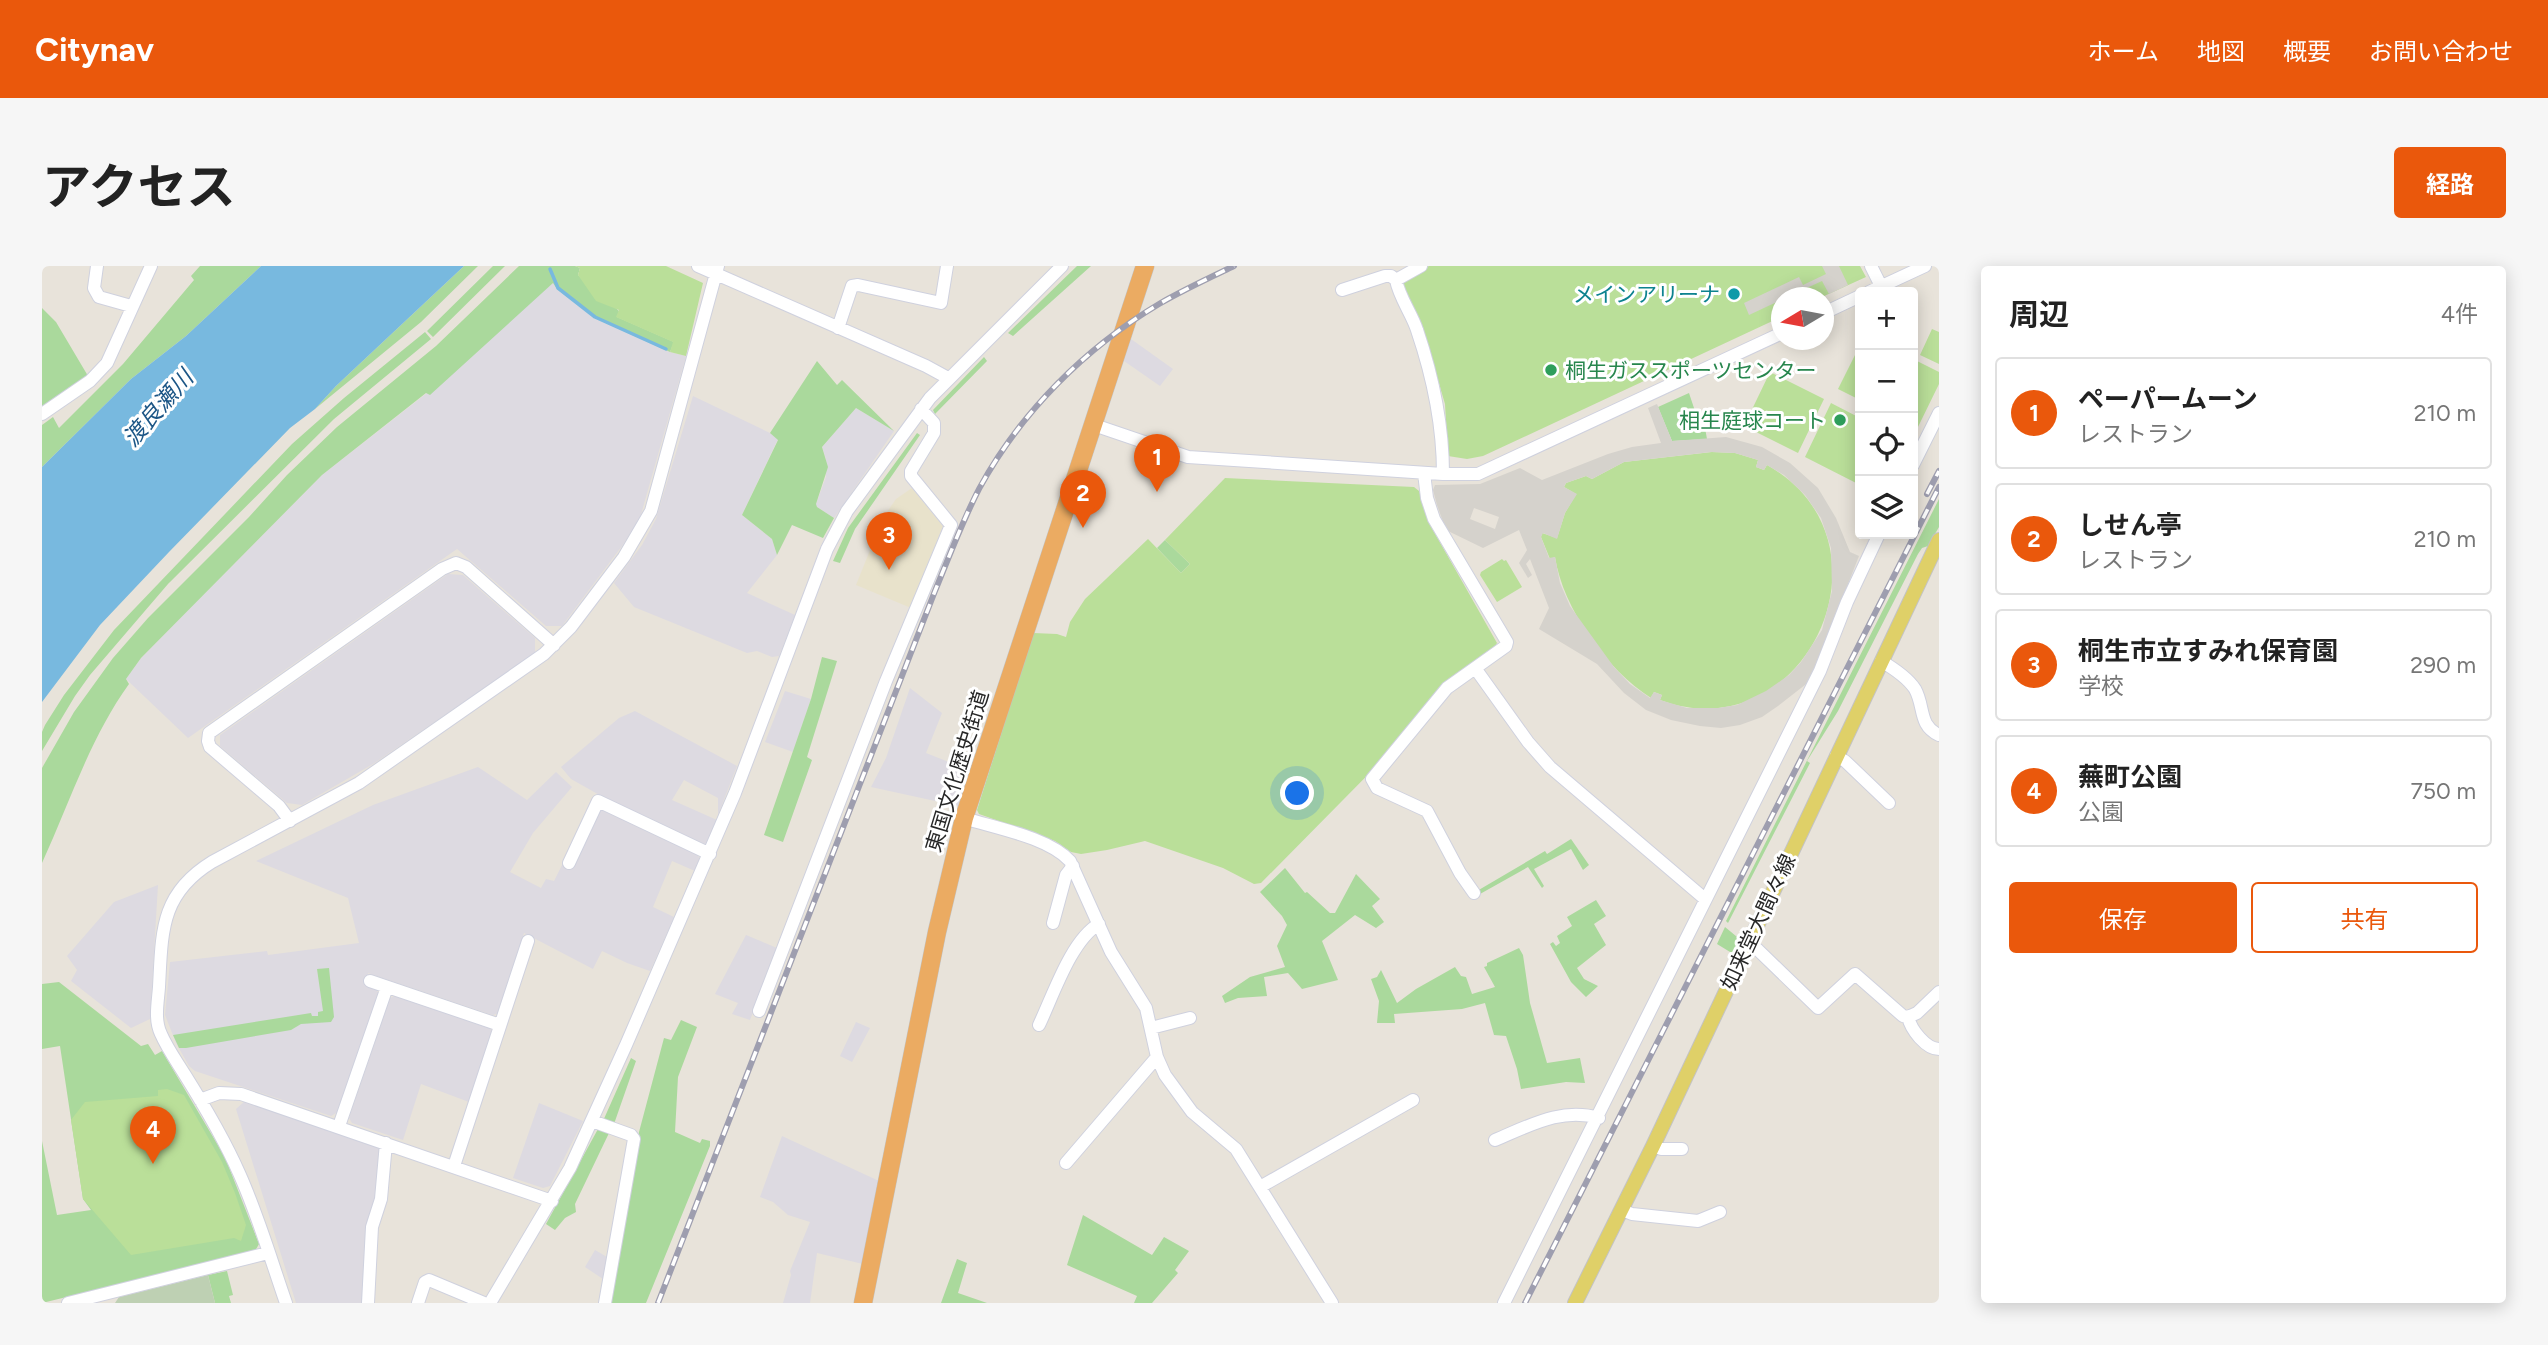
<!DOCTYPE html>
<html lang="ja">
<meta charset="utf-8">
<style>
:root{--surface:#fff;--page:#f6f6f6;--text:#222;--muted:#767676;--line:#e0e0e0;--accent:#ea580c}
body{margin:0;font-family:Figtree,"Noto Sans JP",sans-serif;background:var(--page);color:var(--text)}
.controls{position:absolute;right:21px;top:21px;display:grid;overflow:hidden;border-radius:7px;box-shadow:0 4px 18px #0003}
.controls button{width:63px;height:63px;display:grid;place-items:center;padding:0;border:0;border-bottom:2px solid var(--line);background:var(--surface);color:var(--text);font:35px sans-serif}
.compass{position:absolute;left:1729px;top:21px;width:63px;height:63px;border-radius:50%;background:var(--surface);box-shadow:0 4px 18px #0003;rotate:260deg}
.you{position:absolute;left:1256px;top:528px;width:24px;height:24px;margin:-18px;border:5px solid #fff;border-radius:50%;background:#1a73e8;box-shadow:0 0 0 10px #1a73e833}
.badge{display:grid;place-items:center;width:46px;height:46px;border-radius:50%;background:var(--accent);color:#fff;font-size:23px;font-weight:700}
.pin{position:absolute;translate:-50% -58px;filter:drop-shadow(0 2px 4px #0008)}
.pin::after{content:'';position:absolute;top:37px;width:24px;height:21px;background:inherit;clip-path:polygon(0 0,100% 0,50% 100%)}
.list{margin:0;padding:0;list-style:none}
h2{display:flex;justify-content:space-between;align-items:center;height:91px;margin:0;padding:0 28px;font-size:30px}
h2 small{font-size:23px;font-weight:400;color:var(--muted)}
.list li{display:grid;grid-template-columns:46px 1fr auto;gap:21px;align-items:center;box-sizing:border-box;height:112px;margin:0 14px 14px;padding:0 14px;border:2px solid var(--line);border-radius:7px}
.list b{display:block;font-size:26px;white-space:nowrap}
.list p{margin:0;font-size:23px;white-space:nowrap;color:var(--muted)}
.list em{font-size:23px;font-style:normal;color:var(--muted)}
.actions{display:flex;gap:14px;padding:21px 28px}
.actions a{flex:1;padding:16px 0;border:2px solid var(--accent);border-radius:7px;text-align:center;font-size:24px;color:var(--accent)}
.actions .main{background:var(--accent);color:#fff}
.icon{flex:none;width:38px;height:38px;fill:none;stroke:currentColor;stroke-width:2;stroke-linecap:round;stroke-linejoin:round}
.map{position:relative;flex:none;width:1897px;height:1037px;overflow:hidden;border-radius:7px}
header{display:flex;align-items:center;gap:42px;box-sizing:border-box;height:98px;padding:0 35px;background:var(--accent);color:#fff}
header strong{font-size:33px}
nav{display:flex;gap:38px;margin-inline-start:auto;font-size:24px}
.intro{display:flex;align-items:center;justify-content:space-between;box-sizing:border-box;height:168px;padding:0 42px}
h1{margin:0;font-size:49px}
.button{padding:18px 32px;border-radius:7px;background:var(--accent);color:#fff;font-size:24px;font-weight:700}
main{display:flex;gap:42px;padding:0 42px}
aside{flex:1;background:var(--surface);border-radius:7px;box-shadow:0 4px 18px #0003}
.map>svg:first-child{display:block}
.industrial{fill:#dddae1}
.education{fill:#e8e2cb}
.green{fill:#aad99c}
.cemetery{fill:#bed0b3}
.pitch{fill:#badf99}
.plaza{fill:#d5d2cc;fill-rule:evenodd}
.water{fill:#78b9df}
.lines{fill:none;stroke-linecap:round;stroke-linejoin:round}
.stream{stroke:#78b9df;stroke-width:3.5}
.minor-casing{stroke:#cfd1de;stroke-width:14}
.major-casing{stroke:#c3c3c3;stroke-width:16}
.highway-casing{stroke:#c3c3c3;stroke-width:19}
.minor{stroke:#fff;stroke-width:12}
.major{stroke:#dfd068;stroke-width:14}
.highway{stroke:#ebab62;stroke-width:18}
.rail-casing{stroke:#9e9eaf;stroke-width:6}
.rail{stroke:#fff;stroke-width:3.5;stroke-dasharray:10;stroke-linecap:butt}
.culture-dot{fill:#0f9aa8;stroke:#fff;stroke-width:2.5}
.leisure-dot{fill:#2e9e5b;stroke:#fff;stroke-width:2.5}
.labels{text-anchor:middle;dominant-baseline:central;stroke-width:6;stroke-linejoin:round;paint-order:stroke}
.culture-label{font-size:21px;fill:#0d838f;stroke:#fff;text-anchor:end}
.leisure-label{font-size:21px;fill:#27864d;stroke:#fff;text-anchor:start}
.street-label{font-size:21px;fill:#272727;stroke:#fff}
.water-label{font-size:23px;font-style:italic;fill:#1c5686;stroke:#fff}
</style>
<header>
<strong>Citynav</strong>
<nav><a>ホーム</a><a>地図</a><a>概要</a><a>お問い合わせ</a></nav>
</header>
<div class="intro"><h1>アクセス</h1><a class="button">経路</a></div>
<main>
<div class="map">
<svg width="1897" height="1037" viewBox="0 0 1897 1037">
<rect width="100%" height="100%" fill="#e8e3da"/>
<path class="industrial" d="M511,16L553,52L628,86L644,90L598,252L580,280L520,360H504L415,283L146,472L84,413L99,392L280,209L385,127Z
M1089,73L1131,103L1118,120L1082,95Z
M651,130L728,167L736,173L700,249L730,273L735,289L705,327L753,349L737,390L730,391L715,385L705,387L592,341L572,317L600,279L614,253Z
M814,142L852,165L792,252L775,241L774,238L784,211V193L780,181Z
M406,308L421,309L493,372V387L331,498L260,539L245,537L178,480V469Z
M868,422L900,447L884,487L927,504L916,540L829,521L844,492Z
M743,425L769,433L751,486L723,476Z
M593,445L695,500L676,549V532L642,514L630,534L675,554L665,579H658L561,531L529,513L519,501L577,452Z
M436,501L485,534L514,506L530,521L491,567L468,606L499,622L504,613L512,615L521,597L530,601L557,544L561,542L655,587L658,594L653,605L630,595L611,641L632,651L608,705L585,697L560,685L551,703L482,667L457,747L451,749L326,707L329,721L334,723L337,728L296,846L289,850L153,805L147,800L134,777L123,749L128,696L225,685L226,689L317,677L306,632L214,595L331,539Z
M116,619L108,753L89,762L29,715L35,704L25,690L72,636Z
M704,669L735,682L708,754L690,748L696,737L673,728Z
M353,730L448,762L450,767L427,836L379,818L361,874L310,857L307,852L348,732Z
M814,756L828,762L810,796L798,790Z
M204,834L337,879L336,927L320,1037H254L194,843Z
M497,837L541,855L508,920L501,922L471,912Z
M740,870L837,915L821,998L775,987L768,1037H741L749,1009L748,1005L768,956L746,949L731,936L718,931Z
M553,984L565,991L561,1013L543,1001Z"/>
<path class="education" d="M870,222L901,260L869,342L814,319L841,252L854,233Z"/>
<path class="green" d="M158,0H219L144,70L89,113L0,201V159L11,151L17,162L81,98L152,14L149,10Z
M422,0H436L379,56L273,143L294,120Z
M451,0H463L391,71L385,65Z
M477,0H533L538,2L536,9L577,45L575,51L632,76L628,86L553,52L515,23L511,17L388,129L384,127L280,209L99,392L84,413L87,418C48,472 28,536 0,597V502L32,446L71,392L106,352L207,251L245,209L295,161L394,80Z
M1035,0H1049L971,70L966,67Z
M0,42L14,56L46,110L0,141Z
M383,66L389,73L292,153L126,318L48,409L33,430L0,485V466L3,459L22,429L72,364L250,178L302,132Z
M942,91L945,95L893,148L891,144Z
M775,95L795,119L800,114L852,165L814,142L780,181L786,201L774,238L775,241L792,252L781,272L750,259L735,289L730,273L700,249L736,174L728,167Z
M1647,127L1655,151H1661L1665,173L1630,175L1616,141Z
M875,167L878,169L813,263L798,297L791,295L806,262Z
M1897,233V261L1886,280L1880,282L1876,288L1796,445L1765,495L1768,497L1686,657L1684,655Z
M1123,274L1148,298L1139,307L1115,282Z
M780,391L795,395L765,491L770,494L741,576L722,569L769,433Z
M1529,573L1547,599L1541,604L1529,583L1492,603L1502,620L1500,622L1486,601L1438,628L1435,625L1503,585L1505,588Z
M1243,602L1263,627L1265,626L1288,647H1293L1314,608L1338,633L1330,640L1342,656L1334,662L1313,649L1280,675L1296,714L1260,723L1246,707L1222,711L1225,730L1196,732L1183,737L1180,730L1208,711L1243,701L1235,680L1245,659L1240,650L1218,626Z
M1554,634L1564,650L1552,658L1564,679L1535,702L1542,713L1556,720L1544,731L1529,716L1508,678L1511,676L1514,680L1518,677L1515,670L1530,660L1525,651Z
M1683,661L1700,675L1693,689L1675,678Z
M1477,682L1481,689L1488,737L1505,797L1538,792L1543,817L1524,816L1479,823L1475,803L1464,770L1452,769L1443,737L1420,743L1352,748L1353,757H1335L1337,735L1329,713L1335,711L1339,704L1355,737L1374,723L1413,701L1419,710L1424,711L1430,728L1453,721L1442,701L1445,700V697Z
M287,702L292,751L289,756L259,758L249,764L144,782H137L131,769L269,747L270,750H276V746L281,745L275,703Z
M17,716L99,780L106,778L113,789L120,785L183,891L217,978L213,985L0,1037V875L15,949L49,944L41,933L18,780L0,783V718Z
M639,754L655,761L636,811L633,866L658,877L660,873L668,875V880L604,1037H566L597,866L622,772L629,774Z
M589,792L594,795L572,858L561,855Z
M556,863L567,867L533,938L534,946L523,952L513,964L504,958Z
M1041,949L1110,989L1122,971L1147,985L1133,1004L1136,1007L1110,1037H1092L1095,1030L1025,999Z
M915,993L925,997L916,1027L945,1037H899Z
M185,1005L191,1029L187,1030L189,1037H173L166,1009Z"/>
<path class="cemetery" d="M166,1009L173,1037H73L77,1031Z"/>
<path class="pitch" d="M533,0H624L661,17L644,90L628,86L631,76L574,51L577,44L554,35L536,9L538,2Z
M1387,0H1818L1824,11L1780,31L1740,32L1739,51L1441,190L1425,193L1406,190L1403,138L1381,63L1360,18L1361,14Z
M1890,63L1897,66V98L1878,89Z
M1818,79V134L1796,123Z
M1871,93L1897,106V118L1875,163L1871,161Z
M1728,106L1782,133L1756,187L1702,160Z
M1789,137L1818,152V219L1763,191Z
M1670,186L1693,187L1716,194L1714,201L1722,204L1725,199C1862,276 1763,488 1618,434L1620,429L1612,426L1609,432C1565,404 1521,343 1513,291L1508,293L1499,271L1500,267L1515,272L1523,247L1534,228L1522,221L1524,217L1544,210L1550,213L1582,196Z
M1183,212L1372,221L1377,225L1387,257L1455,377L1453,380L1219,617L1212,618L1181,602L1103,575L1065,584L1039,588L1029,586L1013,575L937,548L935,544L991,367L1015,368L1024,371L1028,356L1043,333L1106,273L1139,307L1148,298L1123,274Z
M1460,293L1462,295L1464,294L1480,321L1455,336L1438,309L1439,306Z
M125,823L142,829L180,896L193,927L204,959L199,975L192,972L89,989L41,933L29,854L43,836L116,830V824Z"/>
<path class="plaza" d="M1780,0H1797L1806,19L1787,28L1780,15L1745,31L1740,32L1739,34L1707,49L1702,37L1757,11L1761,19L1784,8Z
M1615,138L1630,175L1684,171L1720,181L1748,197L1776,222L1794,252L1808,286L1817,290L1768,415L1736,440L1720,451L1698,459L1679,462L1658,460L1629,454L1604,444L1582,427L1555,398L1497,363L1507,342L1488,293L1484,298L1490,309L1486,312L1477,297L1485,284L1477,264L1441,282L1404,264L1395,239L1391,224L1393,219L1438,218L1478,202L1500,214L1566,188L1590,181L1619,177L1606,142ZM1669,186L1693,187L1716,194L1714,201L1722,204L1725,199L1742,209L1763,229L1779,252L1789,282L1790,325L1780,364L1759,396L1747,409L1724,425L1695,439L1676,442H1645L1618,434L1620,429L1612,426L1608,432L1588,418L1572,401L1528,340L1518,317L1513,291L1507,292L1499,271L1501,267L1515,273L1523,247L1535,228L1522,221L1524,217L1544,210L1550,213L1582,196ZM1432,242L1457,251L1453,263L1428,253Z"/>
<path class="water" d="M219,0H422L294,120L273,143L248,162L127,286L58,359L0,436V201L89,113L144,70Z"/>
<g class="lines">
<path class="stream" d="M508,3L516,22L553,51L624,83"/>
<g class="minor-casing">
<path id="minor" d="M55,0L52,22L57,31L89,40
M656,0L884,100L906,112
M1829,0L1839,20
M1354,14L1379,0
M1300,24L1343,10H1349L1354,14C1357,31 1370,48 1375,64C1391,111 1401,159 1401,208
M1827,26L1883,0
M1782,47L1818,30
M796,62L810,20L816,19L899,37L905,0
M0,148L48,115L65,97L109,0
M1052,159L1146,191L1401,208H1436L1740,67
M1871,199L1897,147
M1382,207L1385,232L1392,253L1465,376L1464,380L1405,422L1330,513L1335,522L1385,545L1418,607L1432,627
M1839,395C1851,402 1865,411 1873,423C1883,441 1876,459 1897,469
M1433,402L1486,476L1508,501L1663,633
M1794,490L1803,495L1847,537
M922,552C953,562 1006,571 1028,595L1069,686L1104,742L1115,791L1123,809L1150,846L1194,883L1290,1037
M248,555L237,540L168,481L166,475L167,467L400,303L414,297L424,301L512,379
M527,597L556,535L668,588
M1011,657L1024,609L1031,600
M1706,677L1716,684L1776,742L1813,708L1861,750L1866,751L1875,747L1897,726
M328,715L458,759
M717,745L844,415L909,259L869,210V205L892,167V157L879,143
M1866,751C1869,764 1884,783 1897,783
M997,759C1011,730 1029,674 1057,658
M1109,762L1148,752
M158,834L177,827L199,828L510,935
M550,855L589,869L592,873L563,1037
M297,860L345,721
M1453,874C1487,860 1519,841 1557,852
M1611,880L1619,883H1640
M1024,897L1115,791
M412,900L486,675
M1218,921L1371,834
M1580,944L1590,948L1656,955L1678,946
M26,1037L226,987
M244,1037C229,994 216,949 197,907C182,873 163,841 143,809C135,796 125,782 119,768C112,754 116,736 117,721C120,666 118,628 170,596L317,517L502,388L529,361L582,291L609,245L676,0
M326,1037L330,961L339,933L344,877
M376,1037L383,1016L387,1014L442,1037
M448,1037L528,902L584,779L693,527L785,283L805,245L888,132L1020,0
M1462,1037L1778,405L1805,336L1837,268"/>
</g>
<g class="major-casing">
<path id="major" d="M1533,1037L1611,880L1897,274"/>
</g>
<g class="highway-casing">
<path id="highway" d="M821,1037L895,666L922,552L1103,0"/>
</g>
<use href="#minor" class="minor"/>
<use href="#major" class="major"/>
<use href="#highway" class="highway"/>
<g class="rail-casing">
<path id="rail" d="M1885,228L1897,205
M616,1037L893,325C907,291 920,256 937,223C978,147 1043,82 1117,38C1141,24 1167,12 1192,0
M1483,1037L1897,221"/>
</g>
<use href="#rail" class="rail"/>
</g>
<circle class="culture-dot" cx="1692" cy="28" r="7"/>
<g class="leisure-dot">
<circle cx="1509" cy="104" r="7"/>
<circle cx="1798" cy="154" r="7"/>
</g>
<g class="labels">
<g class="culture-label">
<text x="1678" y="28">メインアリーナ</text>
</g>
<g class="leisure-label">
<text x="1523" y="104">桐生ガススポーツセンター</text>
<text x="1784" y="154" text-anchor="end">相生庭球コート</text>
</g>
<g class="street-label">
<text transform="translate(915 505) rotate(-73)">東国文化歴史街道</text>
<text transform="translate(1716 656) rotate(-65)">如来堂大間々線</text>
</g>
<g class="water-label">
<text transform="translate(116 142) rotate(-49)">渡良瀬川</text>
</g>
</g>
</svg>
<div class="controls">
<button>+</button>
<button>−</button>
<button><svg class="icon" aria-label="locate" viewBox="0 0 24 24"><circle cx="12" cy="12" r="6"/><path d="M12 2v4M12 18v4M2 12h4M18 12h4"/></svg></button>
<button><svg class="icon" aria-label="layers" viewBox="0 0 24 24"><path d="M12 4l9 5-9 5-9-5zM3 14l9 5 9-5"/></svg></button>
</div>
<svg class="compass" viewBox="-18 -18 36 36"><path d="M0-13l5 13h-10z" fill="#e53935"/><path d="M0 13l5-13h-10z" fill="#767676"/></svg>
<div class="you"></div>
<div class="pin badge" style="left:1115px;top:226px">1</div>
<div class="pin badge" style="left:1041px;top:262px">2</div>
<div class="pin badge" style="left:847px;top:304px">3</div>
<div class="pin badge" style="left:111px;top:898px">4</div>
</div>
<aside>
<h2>周辺<small>4件</small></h2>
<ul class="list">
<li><span class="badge">1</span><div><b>ペーパームーン</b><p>レストラン</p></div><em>210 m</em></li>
<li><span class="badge">2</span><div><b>しせん亭</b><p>レストラン</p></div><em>210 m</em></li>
<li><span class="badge">3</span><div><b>桐生市立すみれ保育園</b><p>学校</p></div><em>290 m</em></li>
<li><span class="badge">4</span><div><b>蕪町公園</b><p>公園</p></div><em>750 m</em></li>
</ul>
<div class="actions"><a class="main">保存</a><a>共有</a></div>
</aside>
</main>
